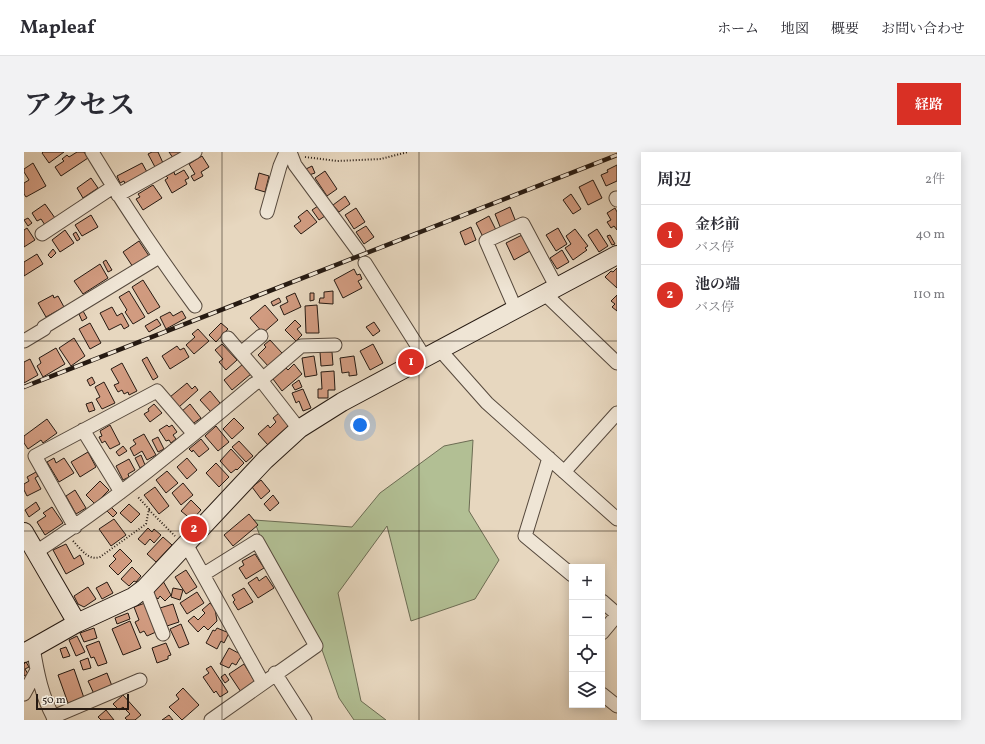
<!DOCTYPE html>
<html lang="ja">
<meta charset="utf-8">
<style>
:root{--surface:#fff;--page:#f2f2f3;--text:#2b2b33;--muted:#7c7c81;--line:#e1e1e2;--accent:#d93025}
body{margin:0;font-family:Vollkorn,"Noto Serif JP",serif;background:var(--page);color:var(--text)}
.controls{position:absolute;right:12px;bottom:12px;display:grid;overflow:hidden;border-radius:0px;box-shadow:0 2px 10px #0003}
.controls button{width:36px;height:36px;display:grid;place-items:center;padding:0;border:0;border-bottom:1px solid var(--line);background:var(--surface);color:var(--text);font:20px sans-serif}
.scale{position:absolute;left:12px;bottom:10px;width:93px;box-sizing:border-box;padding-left:4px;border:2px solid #261a12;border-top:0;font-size:11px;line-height:14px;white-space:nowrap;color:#261a12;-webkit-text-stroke:3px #efe5d5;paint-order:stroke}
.you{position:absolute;left:336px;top:273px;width:14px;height:14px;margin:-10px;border:3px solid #fff;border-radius:50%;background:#1a73e8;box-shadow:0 0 0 6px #1a73e833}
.badge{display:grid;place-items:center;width:26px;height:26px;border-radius:50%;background:var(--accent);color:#fff;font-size:13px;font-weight:700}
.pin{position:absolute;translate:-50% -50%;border:2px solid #fff;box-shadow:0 1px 4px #0006}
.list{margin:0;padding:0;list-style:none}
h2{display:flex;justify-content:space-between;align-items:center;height:52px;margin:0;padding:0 16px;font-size:17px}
h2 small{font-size:13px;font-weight:400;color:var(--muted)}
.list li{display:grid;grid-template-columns:26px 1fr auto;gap:12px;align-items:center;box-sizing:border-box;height:60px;padding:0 16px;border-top:1px solid var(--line)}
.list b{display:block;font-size:15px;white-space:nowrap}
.list p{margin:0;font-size:13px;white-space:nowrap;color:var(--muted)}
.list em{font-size:13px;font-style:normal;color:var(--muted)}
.icon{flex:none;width:22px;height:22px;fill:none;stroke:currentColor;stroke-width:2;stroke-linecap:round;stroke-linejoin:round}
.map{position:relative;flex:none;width:593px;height:568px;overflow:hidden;border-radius:0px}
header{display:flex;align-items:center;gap:24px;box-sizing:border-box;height:56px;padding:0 20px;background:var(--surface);border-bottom:1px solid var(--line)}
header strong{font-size:19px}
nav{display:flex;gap:22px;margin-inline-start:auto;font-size:14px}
.intro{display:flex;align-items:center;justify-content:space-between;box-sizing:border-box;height:96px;padding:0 24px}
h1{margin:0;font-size:28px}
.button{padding:10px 18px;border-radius:0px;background:var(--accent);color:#fff;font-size:14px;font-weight:700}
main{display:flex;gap:24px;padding:0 24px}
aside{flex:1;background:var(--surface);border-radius:0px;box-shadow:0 2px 10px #0003}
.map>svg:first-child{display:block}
.green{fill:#b2bf94;stroke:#6c6c53}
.building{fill:#d19b80;stroke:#261a12}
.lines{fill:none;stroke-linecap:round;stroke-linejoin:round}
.street-casing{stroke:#56493d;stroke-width:15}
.secondary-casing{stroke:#261a12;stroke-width:20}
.path{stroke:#261a12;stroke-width:2;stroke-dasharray:1 2;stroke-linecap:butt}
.street{stroke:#efe5d5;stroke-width:13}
.secondary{stroke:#efe5d5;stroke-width:18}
.rail-casing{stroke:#261a12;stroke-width:4.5}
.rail{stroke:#efe5d5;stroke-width:3;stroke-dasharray:9;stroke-linecap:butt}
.grid{fill:none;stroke:#261a12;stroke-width:1;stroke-opacity:0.55}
</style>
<header>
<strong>Mapleaf</strong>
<nav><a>ホーム</a><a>地図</a><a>概要</a><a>お問い合わせ</a></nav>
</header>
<div class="intro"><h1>アクセス</h1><a class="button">経路</a></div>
<main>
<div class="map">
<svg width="593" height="568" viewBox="0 0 593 568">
<rect width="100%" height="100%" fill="#e7d7bf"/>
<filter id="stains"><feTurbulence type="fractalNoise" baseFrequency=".005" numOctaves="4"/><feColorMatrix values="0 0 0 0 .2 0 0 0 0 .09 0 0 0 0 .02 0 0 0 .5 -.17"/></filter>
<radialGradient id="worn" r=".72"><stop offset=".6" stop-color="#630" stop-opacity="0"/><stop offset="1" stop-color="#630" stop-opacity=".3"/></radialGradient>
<path class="green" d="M449,288L445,359L475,408L451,447L387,469L363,374L314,441L337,549L362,568H330L315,546L297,495L236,384L230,368L328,375L356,341L420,294Z"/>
<path class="building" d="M19,0H40L25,11L18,1Z
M53,0H60L64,6L37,24L31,15L40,9L38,7L43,3L45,5Z
M128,0H134L139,11L131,15L124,2Z
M145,0H158L149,6Z
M178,4L185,15L177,20L179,24L170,29L167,24L171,22L165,12Z
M9,11L22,34L2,45L0,42V31L5,28L0,20V17Z
M118,11L123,20L101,32L100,29L96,31L93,24Z
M593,13V29L582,34L577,23L584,20L583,18Z
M288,14L291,21L285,23L282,17Z
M160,18L165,26L161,28L163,32L148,41L141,28L144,26L142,24L150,20L151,23Z
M301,19L313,37L303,44L291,26Z
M235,21L245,24L241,40L231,37Z
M67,26L74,36L59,46L53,36Z
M569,28L578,46L564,53L555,35Z
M129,33L138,46L119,58L112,47L116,45L114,42Z
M547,42L557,57L549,62L539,48Z
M321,44L326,52L315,60L309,53Z
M21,52L31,66L21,73L17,67L13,69L8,61Z
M294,54L301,64L295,68L288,58Z
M486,55L492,70L477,77L471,62Z
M332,56L341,70L330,77L321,63Z
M591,56L593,60V78L590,74L587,76L583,70L587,68L583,61Z
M283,58L293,70L277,82L270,74L277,69L274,65Z
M67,63L74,75L58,84L51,73Z
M465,64L472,78L459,85L452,71Z
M4,66L8,71L4,74L0,68Z
M342,74L350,85L340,92L332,80Z
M447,75L452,88L441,93L436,80Z
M3,76L11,88L0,95V78Z
M534,76L543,92L532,99L522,83Z
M551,77L564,94L561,96L563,98L549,108L541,96L547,92L542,84Z
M573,77L584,94L575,100L564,83Z
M41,78L50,91L36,100L28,88Z
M52,80L56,87L53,89L49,82Z
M498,83L506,99L490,108L482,91Z
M586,83L591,92L588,93L583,84Z
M115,89L125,104L109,115L99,100Z
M29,97L32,101L27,106L24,103Z
M538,98L545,110L533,117L526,106Z
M13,102L19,112L0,124V110Z
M82,108L88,118L84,120L79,110Z
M76,112L84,126L59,142L50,129Z
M593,116V136L581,125L587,119L589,120Z
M330,117L333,123L336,122L338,127L334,129L338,136L319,146L310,128Z
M119,128L136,155L124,162L108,135Z
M105,139L121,165L109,172L101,160L103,158L95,145Z
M309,139V152L295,151L296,146H300V140Z
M271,141L277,155L260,163L256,154L264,150L262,145Z
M286,141H290V148L286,149Z
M29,143L30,146L34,144L40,155L22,165L14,151Z
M593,143V159L588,155L591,152L587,149Z
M255,146L257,150L249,154L247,150Z
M241,153L254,168L239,181L226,166Z
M293,153L295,181H282L281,154Z
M88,155L93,164L98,161L105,174L100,177L97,172L85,178L76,161Z
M59,159L63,166L58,169L55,162Z
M158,159L162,166L142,177L136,165L146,160L149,164Z
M133,167L137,173L125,180L121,174Z
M271,168L277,174L273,177L278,183L272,189L261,178Z
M350,170L356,179L349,184L342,175Z
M66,171L77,191L66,197L55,177Z
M197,171L204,177L192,190L185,183Z
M174,177L185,189L170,202L162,193L171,185L168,182Z
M50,186L61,204L47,214L35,196Z
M246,188L258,201L245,215L234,203L242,195L240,193Z
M198,192L213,208L202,218L195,210L199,207L191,198Z
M349,192L359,211L346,218L336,199Z
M153,194L156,198L160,196L165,205L146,217L138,204Z
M32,196L41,212L19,225L13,214L17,211L15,206Z
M296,200H308L309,213L297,214Z
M290,204L293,223L281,225L278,206Z
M330,204L333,223L325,224V220L318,221L316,206Z
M123,205L134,225L129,228L118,208Z
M6,207L14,223L0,231V210Z
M98,211L113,239L105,243L104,240L100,242L98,238L94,240L90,233L95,231L87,217Z
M219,212L227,222L208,238L200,228Z
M270,212L278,222L258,239L249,227L262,216L264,218Z
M310,219L311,238H304V246H294V237H298L297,220Z
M68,225L71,231L66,234L63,228Z
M275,228L278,235L271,238L268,233Z
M80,230L91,251L78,257L72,247L76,245L71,235Z
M163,231L168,237L171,234L174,238L155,255L146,245Z
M279,237L287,256L279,259L275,249L272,251L268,241Z
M186,239L196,251L187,260L176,248Z
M68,250L71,258L65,260L62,252Z
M130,252L138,261L126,270L120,262L125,259L124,257Z
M166,252L177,266L167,273L157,260Z
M255,261L266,274L244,293L234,282L244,273L246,276L252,270L249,266Z
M210,266L220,276L208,287L199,277Z
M23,267L33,281L19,291L17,288L4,297L0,291V284Z
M86,273L96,292L86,297L81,289L78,291L75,285L78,284L76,279Z
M143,273L145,275L148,273L153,280L149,283L152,287L147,291L145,288L142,289L135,278Z
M192,274L205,290L194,299L181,284Z
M120,282L132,303L123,308L118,299L110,304L106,296L112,292L109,288Z
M134,285L140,297L134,300L128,288Z
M177,287L185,297L175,305L169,298L168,300L165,297Z
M215,289L229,304L222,310L208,295Z
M99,294L103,299L95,304L92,300Z
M207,297L220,311L213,318L212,317L207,321L196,309Z
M64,300L72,315L56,325L47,310Z
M117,303L121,313L116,316L111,306Z
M30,306L32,311L40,306L50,321L35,330L23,310Z
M163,306L173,318L163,327L153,315Z
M105,307L111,318L104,322L105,325L99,328L92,314Z
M192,311L205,325L195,335L182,321Z
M143,319L154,331L142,341L132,328Z
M12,320L14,324L11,326L17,337L3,344L0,338V332L5,329L3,325Z
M237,328L246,339L237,347L228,335Z
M76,329L85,338L71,352L62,343Z
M159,331L169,343L157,353L148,341Z
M131,335L145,354L135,362L120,343Z
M51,338L62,356L52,362L42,344Z
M249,343L255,351L246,359L240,352Z
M167,348L177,358L168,368L157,359Z
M12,350L16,357L5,365L1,358Z
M105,352L116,362L107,371L96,361Z
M28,355L39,371L21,383L13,370L22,364L19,361Z
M87,355L93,361L89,365L83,359Z
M225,362L234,373L209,394L200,383Z
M90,367L102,383L87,394L75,377Z
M124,376L128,380L130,377L137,383L130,391L126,387L121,393L114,387Z
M139,385L148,393L132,410L123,402Z
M42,392L50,407L56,403L60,412L42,422L29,398Z
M96,397L108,409L94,423L85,414L92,407L89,404Z
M231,402L240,416L222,427L215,416L220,413L218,409Z
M108,415L117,424L112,430L110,429L105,434L97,427Z
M162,418L173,435L162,442L151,425Z
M242,424L250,436L234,446L224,431L233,425L235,429Z
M139,429L147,443L141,449L136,444L134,447L128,441Z
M83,430L89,441L78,447L72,436Z
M64,435L72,447L60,455L54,452L50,444Z
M149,436L159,438L156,448L147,445Z
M220,436L229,450L214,458L209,450L211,448L208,443Z
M173,440L180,451L163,462L156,451Z
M121,451L132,480L123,484L120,479L116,481L111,470L115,468L110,455Z
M186,451L191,457L193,469L184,478L180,474L174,480L164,469L170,464L174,468L181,461L178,458Z
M149,452L155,470L143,474L136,456Z
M104,461L106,467L93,472L91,466Z
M106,469L117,496L99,503L88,477Z
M157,472L165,492L155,496L146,477Z
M70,476L73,486L60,490L56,481Z
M193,476L205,481L200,491L197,489L193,497L182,491L189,478L191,479Z
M53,484L61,500L52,504L45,488Z
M75,489L83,511L74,514L70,505L67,506L62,494Z
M142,491L147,503L144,504V507L133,511L128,496Z
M42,495L46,504L39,506L36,497Z
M205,496L218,503L212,513L208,511L205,516L196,512Z
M64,506L67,516L59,518L56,509Z
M2,510L5,515L1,517L4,522L0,524V512Z
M220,512L231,530L217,540L205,522Z
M187,514L204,540L196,545L192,539L190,541L179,525L185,521L182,517Z
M50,517L60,546L44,551L34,523Z
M83,521L88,534L70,542L64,529Z
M201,522L205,528L201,531L197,525Z
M159,536L175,553L158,568L145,555L155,547L152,543Z
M99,543L117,563L111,568H103L101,566L106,562L99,555L95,558L89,552Z
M82,558L90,568H77L74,565Z
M145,563L149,568H138Z"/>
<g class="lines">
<g class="street-casing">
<path id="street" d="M68,0C100,53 134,104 171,154
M266,0L271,13L335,100
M94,43L171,0
M592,46L593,48
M243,60L256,14L262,0
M18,82L89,35
M341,111L401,206
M521,142L593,211
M492,158L462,89L499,72L533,136
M204,186L235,222L236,229
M0,189L20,177V175L135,105
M416,198L463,251L593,367
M217,201L237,184
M236,229L277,194L311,193
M59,278L97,340
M525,306L501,384L548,423
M540,320L593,261
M51,375L11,304L133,239L170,282
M162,392L239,531
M12,400C89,350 160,291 230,232L236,229L240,232L275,277
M180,422L233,389L292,494L187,568
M121,436L139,482
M578,449L593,462
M578,481L593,463
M9,495C13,520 18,546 31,568
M251,521L281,568
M0,542L13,518
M578,542L593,554
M29,565L116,528"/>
</g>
<g class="secondary-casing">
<path id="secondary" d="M0,380L53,471
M0,501L53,471L109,445L121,436L241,308L275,277L318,250L593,103"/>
</g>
<path class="path" d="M281,5L313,9L357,7L384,0
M125,358L151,384
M49,389C57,397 64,409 76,405L122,372L125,357L113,344"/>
<use href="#street" class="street"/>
<use href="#secondary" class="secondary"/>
<g class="rail-casing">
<path id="rail" d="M0,235L593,3"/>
</g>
<use href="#rail" class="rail"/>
</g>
<path class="grid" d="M198,0V568M395,0V568M0,189H593M0,379H593"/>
<rect width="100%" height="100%" filter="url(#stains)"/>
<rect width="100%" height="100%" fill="url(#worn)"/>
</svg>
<div class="controls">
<button>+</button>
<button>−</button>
<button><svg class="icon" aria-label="locate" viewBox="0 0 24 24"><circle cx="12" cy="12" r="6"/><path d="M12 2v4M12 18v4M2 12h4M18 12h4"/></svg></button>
<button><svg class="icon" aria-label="layers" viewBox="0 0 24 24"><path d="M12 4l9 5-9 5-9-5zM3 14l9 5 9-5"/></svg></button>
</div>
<div class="scale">50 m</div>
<div class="you"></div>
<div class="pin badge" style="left:387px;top:210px">1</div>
<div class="pin badge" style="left:170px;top:377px">2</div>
</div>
<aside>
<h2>周辺<small>2件</small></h2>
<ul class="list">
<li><span class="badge">1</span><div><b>金杉前</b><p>バス停</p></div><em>40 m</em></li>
<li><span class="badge">2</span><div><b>池の端</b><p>バス停</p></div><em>110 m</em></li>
</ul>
</aside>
</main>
